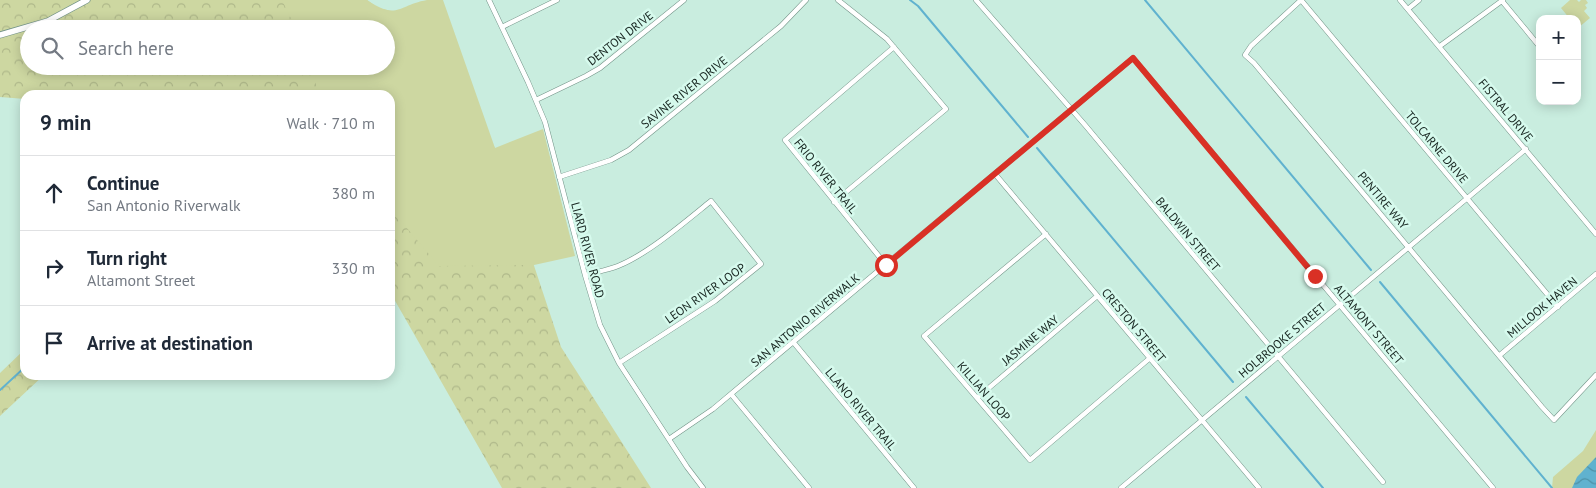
<!DOCTYPE html>
<meta charset="utf-8">
<style>
:root{--surface:#fff;--page:#f6f6f7;--text:#1f2937;--muted:#747a83;--line:#e0e1e3}
body{margin:0;font-family:"PT Sans",sans-serif;background:var(--page);color:var(--text)}
.controls{position:absolute;right:15px;top:15px;display:grid;overflow:hidden;border-radius:10px;box-shadow:0 2px 12px #0003}
.controls button{width:45px;height:45px;display:grid;place-items:center;padding:0;border:0;border-bottom:1px solid var(--line);background:var(--surface);color:var(--text);font:25px sans-serif}
.stop{position:absolute;width:15px;height:15px;margin:-11px;border:4px solid #d93025;border-radius:50%;background:#fff}
.stop.end{background:#d93025;border-color:#fff;box-shadow:0 1px 5px #0008}
.list{margin:0;padding:0;list-style:none}
h2{display:flex;justify-content:space-between;align-items:center;height:65px;margin:0;padding:0 20px;font-size:21px}
h2 small{font-size:16px;font-weight:400;color:var(--muted)}
.list li{display:grid;grid-template-columns:32px 1fr auto;gap:15px;align-items:center;box-sizing:border-box;height:75px;padding:0 20px;border-top:1px solid var(--line)}
.list b{display:block;font-size:19px;white-space:nowrap}
.list p{margin:0;font-size:16px;white-space:nowrap;color:var(--muted)}
.list em{font-size:16px;font-style:normal;color:var(--muted)}
.icon{flex:none;width:28px;height:28px;fill:none;stroke:currentColor;stroke-width:2;stroke-linecap:round;stroke-linejoin:round}
.map{position:relative;flex:none;width:1596px;height:488px;overflow:hidden}
.search{position:absolute;background:var(--surface);box-shadow:0 2px 12px #0003;left:20px;top:20px;width:375px;height:55px;display:flex;align-items:center;gap:12px;box-sizing:border-box;padding:0 18px;border-radius:28px;color:var(--muted);font-size:19px}
.panel{position:absolute;background:var(--surface);box-shadow:0 2px 12px #0003;left:20px;top:90px;width:375px;height:290px;border-radius:15px}
.map>svg:first-child{display:block}
.forest{fill:url(#forest-crowns);fill-rule:evenodd}
.park{fill:#cdd7a1}
.water{fill:url(#water-waves)}
.lines{fill:none;stroke-linecap:round;stroke-linejoin:round}
.stream{stroke:#60b2cf;stroke-width:2}
.minor-casing{stroke:#729387;stroke-width:5.5}
.tertiary-casing{stroke:#729387;stroke-width:7}
.minor{stroke:#fff;stroke-width:4.5}
.tertiary{stroke:#fff;stroke-width:5.5}
.route{stroke:#d93025;stroke-width:6}
.labels{text-anchor:middle;dominant-baseline:central;stroke-width:5;stroke-linejoin:round;paint-order:stroke}
.street-label{font-size:12px;fill:#16241f;stroke:#d6faed}
</style>
<div class="map">
<svg width="1596" height="488" viewBox="0 0 1596 488">
<defs>
<pattern id="forest-crowns" width="20" height="18" patternUnits="userSpaceOnUse" patternTransform="scale(1.25)"><rect width="20" height="18" fill="#cdd7a1"/><path d="M2 6a3 3 0 1 1 6 0M12 15a3 3 0 1 1 6 0" fill="none" stroke="#afb88a"/></pattern>
<pattern id="water-waves" width="16" height="10" patternUnits="userSpaceOnUse" patternTransform="scale(1.25)"><rect width="16" height="10" fill="#60b2cf"/><path d="M0 5q4-4 8 0t8 0" fill="none" stroke="#4e91a7"/></pattern>
</defs>
<rect width="100%" height="100%" fill="#c9eddf"/>
<path class="forest" d="M0,0H367L378,8L415,16L495,148L561,347L651,488H502L390,292V95H25V99L0,97ZM29,29H386V66H29Z
M25,349V375H44L0,416V373Z"/>
<path class="park" d="M282,0H367C398,21 398,5 427,0C432,0 438,0 443,0L495,148L543,129L575,256L534,265L439,266L390,208V95H317L314,66H386V29H296Z
M1570,0H1577L1579,2L1581,0H1586L1588,3L1585,5L1587,8L1584,11L1590,18L1578,28L1577,19H1570L1561,8Z
M1596,430V488H1552L1553,477L1583,451Z"/>
<path class="water" d="M1596,457V488H1572L1577,477Z"/>
<g class="lines">
<path class="stream" d="M910,0L918,6L1028,137
M1145,0L1371,270
M1037,148L1233,382
M1380,282L1552,488
M0,390L25,367
M1246,397L1323,488"/>
<g class="minor-casing">
<path id="minor" d="M489,0L528,82L545,122L585,275L600,325L619,363L687,467L703,488
M976,0L1085,125L1383,482
M1301,0L1251,46L1245,55L1254,63L1542,407L1554,420L1596,375
M1301,0L1558,307
M1400,0L1596,234
M1502,1L1540,47
M1408,9L1419,0
M502,27L557,0
M1440,46L1503,0
M536,100L586,76L600,68L684,0
M995,174L1259,488
M559,177L611,160L629,150L781,26L806,0
M834,202L946,109L887,39L838,0
M1046,234L924,336L1030,460L1150,358
M886,265L785,140L894,47
M585,275C596,272 608,270 618,266C648,254 685,222 711,201L761,264L715,301L619,363
M794,343L914,488
M1500,355L1596,274
M731,394L809,488
M977,398L1096,297
M669,439L713,409L1133,58L1493,488
M1121,488L1526,149"/>
</g>
<g class="tertiary-casing">
<path id="tertiary" d="M0,35L48,21L87,0"/>
</g>
<use href="#minor" class="minor"/>
<use href="#tertiary" class="tertiary"/>
</g>
<g class="lines">
<path class="route" d="M886,265L1133,58L1315,276"/>
</g>
<g class="labels">
<g class="street-label">
<text transform="translate(620 38) rotate(-38)">DENTON DRIVE</text>
<text transform="translate(684 92) rotate(-39)">SAVINE RIVER DRIVE</text>
<text transform="translate(1506 110) rotate(50)">FISTRAL DRIVE</text>
<text transform="translate(1437 147) rotate(50)">TOLCARNE DRIVE</text>
<text transform="translate(826 176) rotate(51)">FRIO RIVER TRAIL</text>
<text transform="translate(1383 200) rotate(50)">PENTIRE WAY</text>
<text transform="translate(1188 234) rotate(50)">BALDWIN STREET</text>
<text transform="translate(588 250) rotate(75)">LIARD RIVER ROAD</text>
<text transform="translate(705 293) rotate(-35)">LEON RIVER LOOP</text>
<text transform="translate(1542 307) rotate(-40)">MILLOOK HAVEN</text>
<text transform="translate(805 320) rotate(-40)">SAN ANTONIO RIVERWALK</text>
<text transform="translate(1369 324) rotate(50)">ALTAMONT STREET</text>
<text transform="translate(1134 325) rotate(50)">CRESTON STREET</text>
<text transform="translate(1030 340) rotate(-40)">JASMINE WAY</text>
<text transform="translate(1282 340) rotate(-40)">HOLBROOKE STREET</text>
<text transform="translate(984 391) rotate(49)">KILLIAN LOOP</text>
<text transform="translate(861 409) rotate(50)">LLANO RIVER TRAIL</text>
</g>
</g>
</svg>
<div class="controls">
<button>+</button>
<button>−</button>
</div>
<div class="stop" style="left:886px;top:265px"></div>
<div class="stop end" style="left:1315px;top:276px"></div>
<div class="search"><svg class="icon" aria-label="search" viewBox="0 0 24 24"><circle cx="10" cy="10" r="6"/><path d="M15 15l6 6"/></svg>Search here</div>
<section class="panel">
<h2>9 min<small>Walk · 710 m</small></h2>
<ul class="list">
<li><svg class="icon" aria-label="ahead" viewBox="0 0 24 24"><path d="M12 20V5M6 11l6-6 6 6"/></svg><div><b>Continue</b><p>San Antonio Riverwalk</p></div><em>380 m</em></li>
<li><svg class="icon" aria-label="right" viewBox="0 0 24 24"><path d="M7 20v-9h11M14 6l5 5-5 5"/></svg><div><b>Turn right</b><p>Altamont Street</p></div><em>330 m</em></li>
<li><svg class="icon" aria-label="arrive" viewBox="0 0 24 24"><path d="M6 21V4h12l-3 4 3 4H6"/></svg><div><b>Arrive at destination</b></div></li>
</ul>
</section>
</div>
